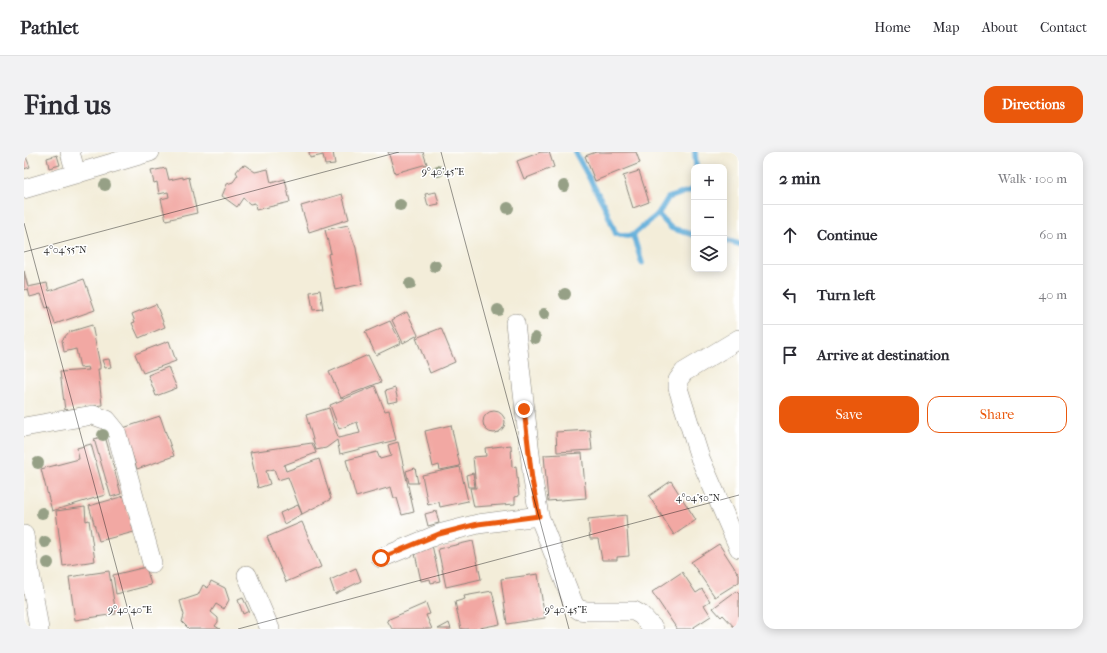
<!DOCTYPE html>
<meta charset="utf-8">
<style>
:root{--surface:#fff;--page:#f2f2f3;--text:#2b2b33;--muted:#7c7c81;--line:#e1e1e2;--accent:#ea580c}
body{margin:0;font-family:"IM FELL French Canon",serif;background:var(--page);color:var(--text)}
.controls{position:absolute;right:12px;top:12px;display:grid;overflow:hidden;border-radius:8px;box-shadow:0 2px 10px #0003}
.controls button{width:36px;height:36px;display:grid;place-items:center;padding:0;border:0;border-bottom:1px solid var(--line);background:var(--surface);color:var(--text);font:20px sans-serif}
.stop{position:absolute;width:12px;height:12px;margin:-9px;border:3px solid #ea580c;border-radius:50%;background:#fff}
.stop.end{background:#ea580c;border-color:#fff;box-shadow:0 1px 4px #0008}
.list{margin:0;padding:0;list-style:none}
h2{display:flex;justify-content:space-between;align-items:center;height:52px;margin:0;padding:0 16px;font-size:17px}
h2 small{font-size:13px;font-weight:400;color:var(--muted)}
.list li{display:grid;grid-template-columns:26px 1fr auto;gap:12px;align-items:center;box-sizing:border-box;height:60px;padding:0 16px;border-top:1px solid var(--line)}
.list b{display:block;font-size:15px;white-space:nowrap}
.list em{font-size:13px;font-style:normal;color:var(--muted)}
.actions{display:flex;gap:8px;padding:12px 16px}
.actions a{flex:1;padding:9px 0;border:1px solid var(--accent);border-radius:12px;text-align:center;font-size:14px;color:var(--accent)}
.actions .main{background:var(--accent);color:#fff}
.icon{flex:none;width:22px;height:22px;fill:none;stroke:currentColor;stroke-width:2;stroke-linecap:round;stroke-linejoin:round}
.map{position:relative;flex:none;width:715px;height:477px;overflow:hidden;border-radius:12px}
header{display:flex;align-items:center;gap:24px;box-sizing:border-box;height:56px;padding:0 20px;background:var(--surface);border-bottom:1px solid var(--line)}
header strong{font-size:19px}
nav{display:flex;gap:22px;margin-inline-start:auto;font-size:14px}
.intro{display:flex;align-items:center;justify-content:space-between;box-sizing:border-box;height:96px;padding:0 24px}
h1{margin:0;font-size:28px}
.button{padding:10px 18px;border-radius:12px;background:var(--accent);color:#fff;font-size:14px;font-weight:700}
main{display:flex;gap:24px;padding:0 24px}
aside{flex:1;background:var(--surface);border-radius:12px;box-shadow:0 2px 10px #0003}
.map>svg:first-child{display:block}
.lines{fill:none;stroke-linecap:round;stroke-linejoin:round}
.stream{stroke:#60add9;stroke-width:5.5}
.building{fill:#f2a8a3}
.minor-casing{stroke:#88847a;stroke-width:20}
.minor{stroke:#fff;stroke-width:19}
.tree{fill:#96a086}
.route{stroke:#ea580c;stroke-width:5}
.ticks{fill:none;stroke:#1c1c1c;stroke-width:1;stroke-opacity:0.45}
.ticks-label{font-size:10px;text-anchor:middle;fill:#1c1c1c;stroke:#fff;stroke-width:3;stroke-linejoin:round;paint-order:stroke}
</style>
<header>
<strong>Pathlet</strong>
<nav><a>Home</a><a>Map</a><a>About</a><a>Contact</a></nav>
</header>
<div class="intro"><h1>Find us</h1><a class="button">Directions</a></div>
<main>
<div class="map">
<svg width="715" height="477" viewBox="0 0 715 477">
<rect width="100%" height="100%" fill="#fff"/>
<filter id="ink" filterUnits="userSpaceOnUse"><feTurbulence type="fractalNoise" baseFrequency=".025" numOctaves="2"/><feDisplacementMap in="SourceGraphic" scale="8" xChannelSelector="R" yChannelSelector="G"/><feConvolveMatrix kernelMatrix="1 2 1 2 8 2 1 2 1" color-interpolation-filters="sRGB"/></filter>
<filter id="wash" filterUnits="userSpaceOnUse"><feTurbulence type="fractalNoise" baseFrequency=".012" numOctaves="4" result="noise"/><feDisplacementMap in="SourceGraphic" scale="16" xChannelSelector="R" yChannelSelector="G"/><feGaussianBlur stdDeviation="0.9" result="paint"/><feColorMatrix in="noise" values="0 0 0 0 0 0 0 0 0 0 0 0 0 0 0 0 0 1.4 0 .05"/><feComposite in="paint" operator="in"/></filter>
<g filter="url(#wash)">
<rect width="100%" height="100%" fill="#f3edd9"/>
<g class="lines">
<path class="stream" d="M551,0L580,53L592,82L603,84L609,83L634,62L644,46L667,38L670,34
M671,0L672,15
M634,62L647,76L670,83
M609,83L618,111
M700,88L715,92"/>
</g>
<g id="blocks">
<path class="building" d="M0,0L6,15L0,17Z
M285,0H309L311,12L301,13L299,3L286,6Z
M364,0H399L403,12L371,21Z
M517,0H525L530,15L500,27L493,9Z
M572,0H612L616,11L571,29L561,4Z
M33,3L36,13L25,16L23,6Z
M221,13L231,20L244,17L247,31L261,27L266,50L232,58L231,51L226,52L219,46L213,55L198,44L203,32L209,30L214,23L212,20L217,14Z
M142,16L145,28L159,25V27L165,25L173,61L142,68L137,47L145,45L144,40L135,42L133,30L130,31L127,19Z
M615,19L625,50L609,56L599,24Z
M412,40L415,52L404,54L401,42Z
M318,42L325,67L285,80L277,54Z
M324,73L332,96L338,132L311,138L304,102L307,101L301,78Z
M0,119L4,135L23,131L25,139L60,127L71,158L31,172L25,155L22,156L17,142L6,145L4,137L0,138Z
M296,138L299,157L289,158L286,140Z
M132,152L141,175L115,186L108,171L111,170L108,162Z
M383,160L394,183L379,191L368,168Z
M366,169L377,191L352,203L341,180Z
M68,173L76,213V217H74L78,253L41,258L36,220L65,218L64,215L56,216L52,197L40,200L38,188L45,180Z
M417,176L431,210L406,221L392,186Z
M145,189L152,209L119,221L111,202Z
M344,203L357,230L317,246L305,220Z
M85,207L87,215L81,216L78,208Z
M144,215L153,236L132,244L124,223Z
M351,234L361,259L365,258L372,288L316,302L313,288L302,296L292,298L282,263L305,256L314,286L336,281L333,270L315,277L306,253Z
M371,236L374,249L364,251L361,239Z
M459 270a11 11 0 1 1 22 0a11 11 0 1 1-22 0Z
M136,264L150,304L113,317L99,276Z
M427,273L436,314L416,318L415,313L409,315L401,279Z
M566,278L568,298L533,300L532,280Z
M81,284L97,342L87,345L70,287Z
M374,290L390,360L378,363L373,346H370L367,335L332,345L322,308L353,300L356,307L367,304L364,293Z
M288,291L292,301L260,313L262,319L295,307L307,347L278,362L264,325L254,328L250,317L242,319L246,332L234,336L226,300Z
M67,292L81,343L28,359L17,317L55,307L53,296Z
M487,293L488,315L492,314L495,344L491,345V352L450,355L446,336H452L449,305L462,304L461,296Z
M558,301L562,346L524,349L520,303Z
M436,315L444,349L416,355L415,350L404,353L398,323Z
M391,316L394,331H385L382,319Z
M449,321L451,335H444L442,323Z
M647,329L672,368L650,383L625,344Z
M100,344L110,380L75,389L65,354Z
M274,353L278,362L260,372L256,361Z
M61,355L62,369L65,368L71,409L39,414L32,359Z
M412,359L415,371L404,374L401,362Z
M602,363L605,404L593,405V408H578L574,387H566L564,367Z
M278,370L297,415L262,430L243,385Z
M449,389L457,427L422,435L414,397Z
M695,392L715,423V430L691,445L667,410Z
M408,393L416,429L407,431L406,427L397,429L390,397Z
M122,415L127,433L92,442L89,423Z
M332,416L337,429L311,442L306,428Z
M85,419L92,462L51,468L45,425Z
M658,420L672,441L678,437L686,449L680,453L687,464L667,477H653L628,440Z
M514,422L521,466L483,472L477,427Z
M187,429L201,436L205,448L200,457L192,452L187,460L194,466V470L191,474L196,477H165L158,470L160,463L156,449L174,443L179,433L184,436Z
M468,439L476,472L451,477H437L431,450L441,447L440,444Z
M712,439L715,442V477H712L699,463L697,465L689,456Z
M219,446L225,459L219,462L214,448Z
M402,451L406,462L402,463L408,477H368L363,468Z
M425,471L427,477H414Z"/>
</g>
</g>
<g filter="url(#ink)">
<use href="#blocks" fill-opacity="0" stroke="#88847a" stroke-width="1"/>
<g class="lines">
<g class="minor-casing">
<path id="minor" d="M46,0L52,22
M0,37L126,0
M491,171L509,328L515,364L550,453L555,458L563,459H610L617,463L630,477
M715,187L660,220L654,228V236L676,306L715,396
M0,275L69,263L83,268L92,279L128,411
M0,383L15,477
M357,406L415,382L454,372L515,364
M223,423L246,477"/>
</g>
<use href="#minor" class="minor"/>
</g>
<g class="tree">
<circle cx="414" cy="19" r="6"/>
<circle cx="81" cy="33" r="6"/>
<circle cx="540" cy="34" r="6"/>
<circle cx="376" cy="53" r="6"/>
<circle cx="484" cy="56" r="6"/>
<circle cx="411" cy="114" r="6"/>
<circle cx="386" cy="132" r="6"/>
<circle cx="541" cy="142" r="6"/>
<circle cx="474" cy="158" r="6"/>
<circle cx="520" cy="162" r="6"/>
<circle cx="511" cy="186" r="6"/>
<circle cx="79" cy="283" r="6"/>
<circle cx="14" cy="311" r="6"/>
<circle cx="18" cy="361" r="6"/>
<circle cx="21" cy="390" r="6"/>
<circle cx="24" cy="411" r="6"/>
</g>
</g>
<g class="lines" filter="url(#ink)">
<path class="route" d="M357,406L415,382L454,372L515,364L508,328L500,257"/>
</g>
<path class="ticks" d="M417,0L545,477M0,71L109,477M0,100L375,0M214,477L715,343"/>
<g class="ticks-label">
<text x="419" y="23">9°40'45"E</text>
<text x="41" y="101">4°04'55"N</text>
<text x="674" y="349">4°04'50"N</text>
<text x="106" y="461">9°40'40"E</text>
<text x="542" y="461">9°40'45"E</text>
</g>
</svg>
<div class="controls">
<button>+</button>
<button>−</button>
<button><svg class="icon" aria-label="layers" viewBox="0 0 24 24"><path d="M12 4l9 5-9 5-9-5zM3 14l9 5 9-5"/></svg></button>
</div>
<div class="stop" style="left:357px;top:406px"></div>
<div class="stop end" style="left:500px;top:257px"></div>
</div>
<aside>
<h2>2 min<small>Walk · 100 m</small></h2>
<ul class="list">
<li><svg class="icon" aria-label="ahead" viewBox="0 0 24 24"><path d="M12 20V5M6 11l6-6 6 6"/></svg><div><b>Continue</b></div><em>60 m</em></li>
<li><svg class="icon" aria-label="left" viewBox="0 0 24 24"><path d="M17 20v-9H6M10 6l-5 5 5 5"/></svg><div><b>Turn left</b></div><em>40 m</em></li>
<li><svg class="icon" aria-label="arrive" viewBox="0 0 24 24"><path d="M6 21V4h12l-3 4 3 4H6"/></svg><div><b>Arrive at destination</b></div></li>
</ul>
<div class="actions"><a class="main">Save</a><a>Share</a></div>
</aside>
</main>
